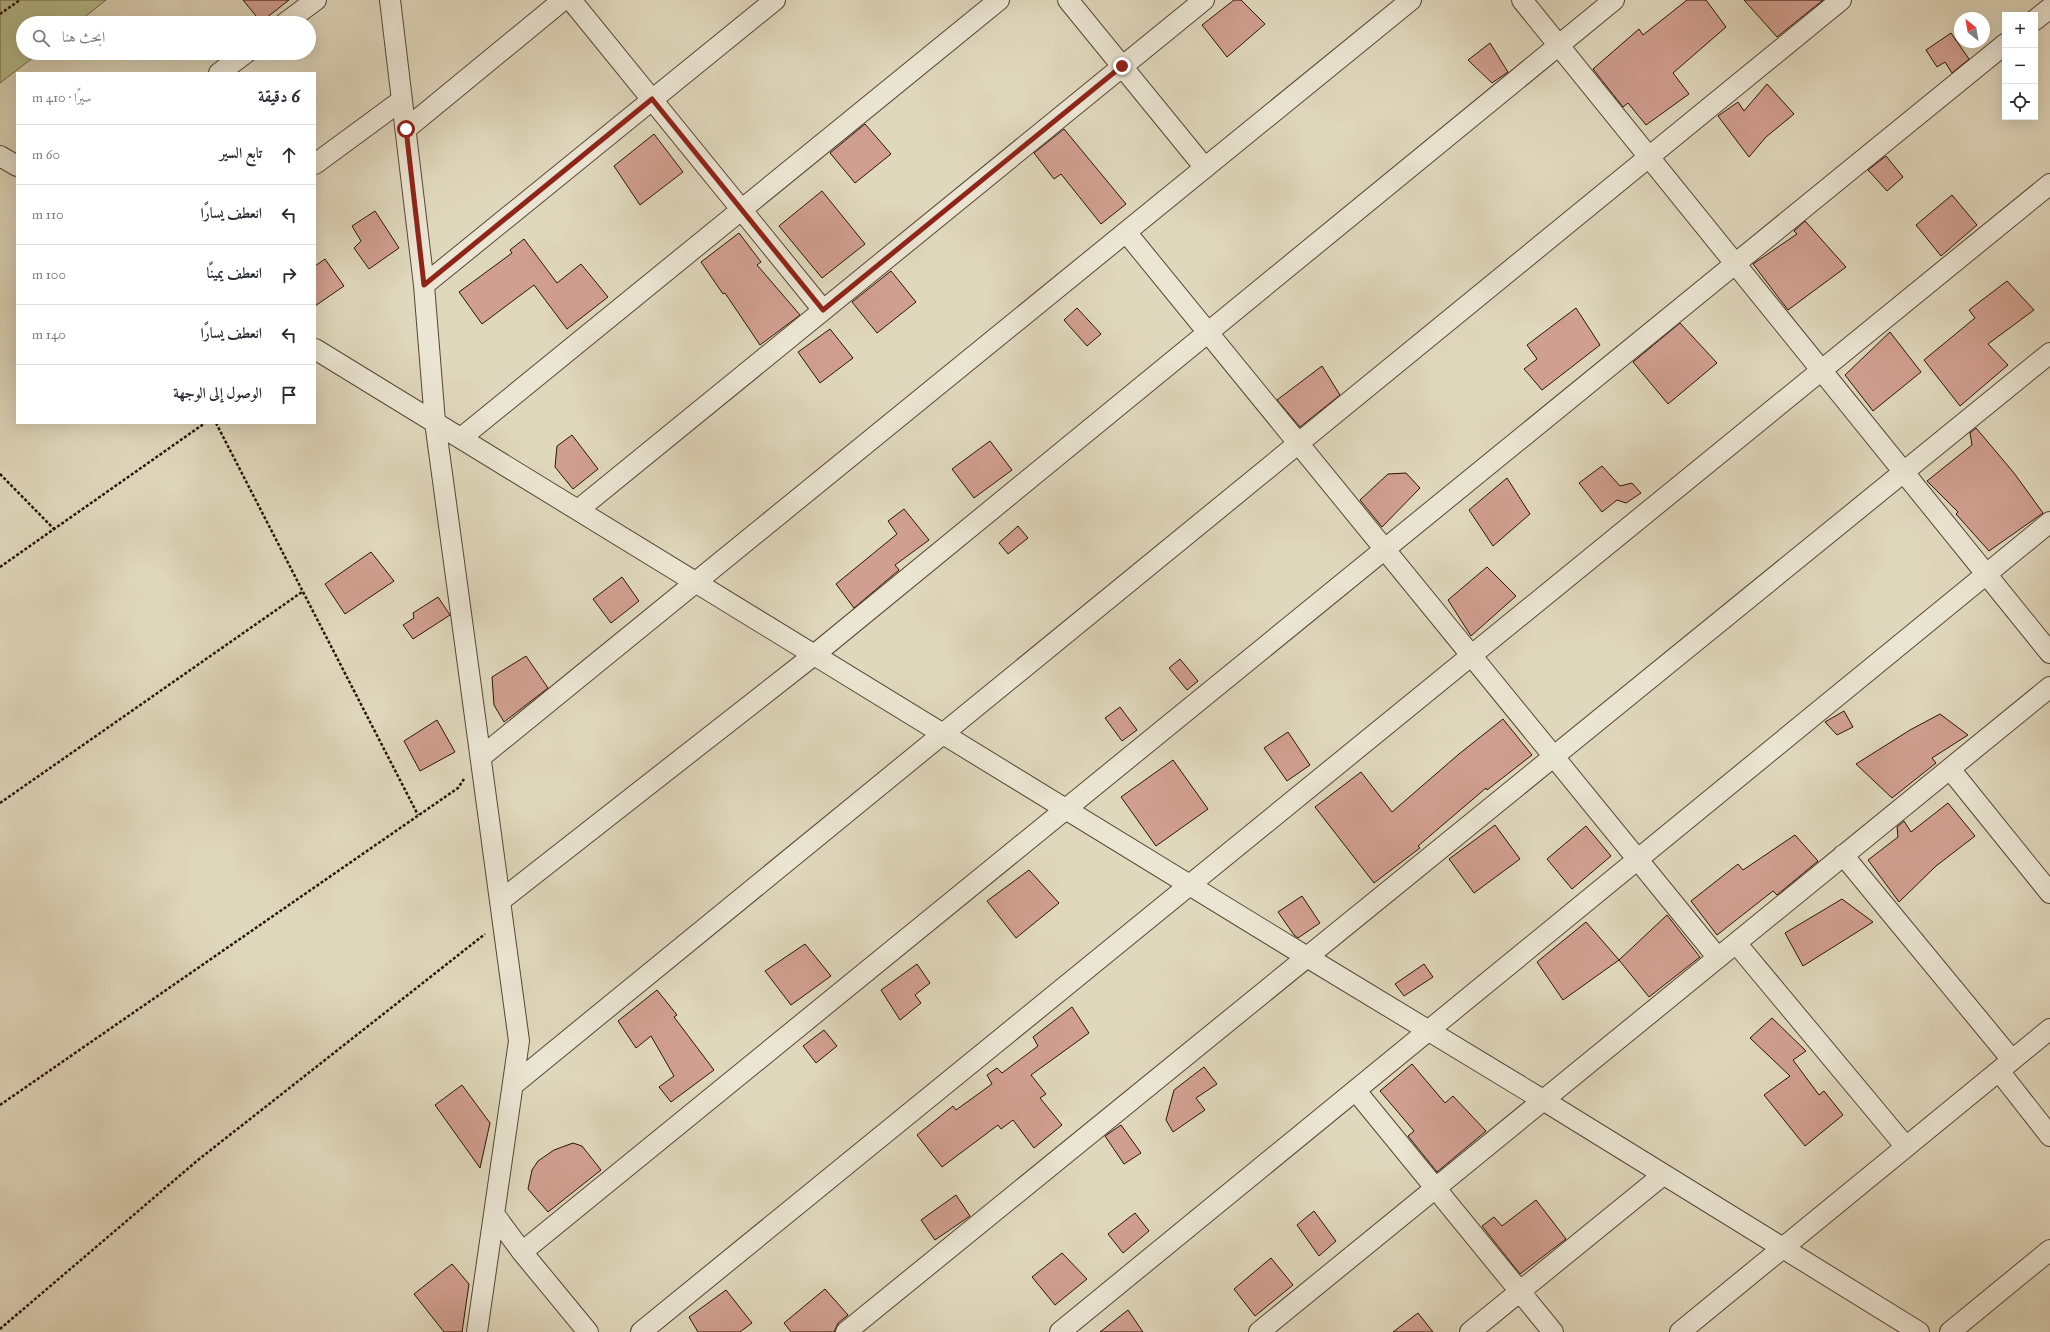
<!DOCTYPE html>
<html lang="ar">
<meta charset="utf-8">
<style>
:root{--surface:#fff;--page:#f7f7f7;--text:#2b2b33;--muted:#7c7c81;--line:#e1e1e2}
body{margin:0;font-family:"IM FELL Great Primer",Amiri,serif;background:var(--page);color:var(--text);direction:rtl}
.controls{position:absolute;right:12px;top:12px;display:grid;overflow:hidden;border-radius:0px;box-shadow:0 4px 16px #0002}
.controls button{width:36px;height:36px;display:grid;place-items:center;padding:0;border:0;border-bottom:1px solid var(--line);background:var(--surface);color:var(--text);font:20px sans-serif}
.compass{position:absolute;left:1954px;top:12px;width:36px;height:36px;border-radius:50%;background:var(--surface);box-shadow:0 4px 16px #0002;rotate:329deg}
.stop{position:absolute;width:12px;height:12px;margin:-9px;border:3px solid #8f2418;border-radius:50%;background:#fff}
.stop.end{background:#8f2418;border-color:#fff;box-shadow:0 1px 4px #0008}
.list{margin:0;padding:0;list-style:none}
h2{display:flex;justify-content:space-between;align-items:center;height:52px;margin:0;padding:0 16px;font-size:17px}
h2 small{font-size:13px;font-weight:400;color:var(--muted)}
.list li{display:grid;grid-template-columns:26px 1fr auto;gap:12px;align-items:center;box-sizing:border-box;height:60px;padding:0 16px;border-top:1px solid var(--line)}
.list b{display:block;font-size:15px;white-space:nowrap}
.list em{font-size:13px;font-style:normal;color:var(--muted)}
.icon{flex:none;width:22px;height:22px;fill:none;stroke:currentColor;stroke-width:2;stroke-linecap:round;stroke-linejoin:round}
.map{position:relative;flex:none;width:2050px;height:1332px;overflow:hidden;direction:ltr}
.search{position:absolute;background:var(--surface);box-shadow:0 4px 16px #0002;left:16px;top:16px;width:300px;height:44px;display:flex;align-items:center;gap:10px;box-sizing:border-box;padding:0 14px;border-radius:22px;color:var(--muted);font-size:15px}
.panel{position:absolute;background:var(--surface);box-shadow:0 4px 16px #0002;left:16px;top:72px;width:300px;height:352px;border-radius:0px;direction:rtl}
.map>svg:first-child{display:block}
.green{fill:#b7bd8d;stroke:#706949}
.building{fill:#d19f90;stroke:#2a1505}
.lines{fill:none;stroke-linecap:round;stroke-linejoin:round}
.street-casing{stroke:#584633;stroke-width:22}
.path{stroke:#2a1505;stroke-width:2.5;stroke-dasharray:3 2;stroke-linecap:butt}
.street{stroke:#ebe6d4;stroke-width:20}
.route{stroke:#8f2418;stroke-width:5}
</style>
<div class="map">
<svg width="2050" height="1332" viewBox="0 0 2050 1332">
<rect width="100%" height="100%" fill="#e0d8bd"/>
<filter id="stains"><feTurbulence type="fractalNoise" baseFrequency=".005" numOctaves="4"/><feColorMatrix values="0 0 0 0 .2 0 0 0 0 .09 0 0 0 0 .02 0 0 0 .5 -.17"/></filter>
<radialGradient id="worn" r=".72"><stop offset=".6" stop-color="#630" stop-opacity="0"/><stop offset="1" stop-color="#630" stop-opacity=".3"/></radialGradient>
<path class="green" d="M0,0H106L77,23H23V53H39L0,83Z"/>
<path class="building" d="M243,0H289L261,22Z
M1234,0H1241L1265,24L1227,57L1202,25Z
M1687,0H1706L1726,27L1673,73L1689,94L1646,125L1628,103L1623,107L1593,69L1639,29L1643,35Z
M1744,0H1823L1777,37Z
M1951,33L1969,59L1952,73L1945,62L1937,67L1926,50Z
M1490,43L1508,72L1492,83L1468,60Z
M1767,84L1794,114L1766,137L1749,157L1718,116L1738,102L1744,111Z
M865,124L891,154L855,183L830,153Z
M1064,129L1126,204L1101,224L1061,174L1054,179L1034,153Z
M654,134L683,172L640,205L614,166Z
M1886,156L1903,177L1887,191L1868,170Z
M822,191L865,244L822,278L779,226Z
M1952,195L1977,225L1941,256L1916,225Z
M375,211L399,248L369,269L354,248L361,241L352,226Z
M1805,221L1846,267L1788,310L1753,264L1797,234L1794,231Z
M739,233L761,262L757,265L800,315L760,345L725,293L723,294L701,262Z
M524,239L557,283L581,264L608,297L567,329L534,285L482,324L459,292L512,253L510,250Z
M325,259L344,286L315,306V266Z
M891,271L916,302L877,333L852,302Z
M2007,281L2034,310L1988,344L2008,365L1960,406L1924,360L1975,318L1969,310Z
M1077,308L1101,334L1087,346L1064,320Z
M1576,308L1600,345L1542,390L1524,369L1537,359L1527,345Z
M1680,323L1717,363L1668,404L1633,362Z
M830,329L853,358L820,383L798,352Z
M1890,332L1921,372L1873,411L1845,375Z
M1322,366L1340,395L1300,427L1277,400Z
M1976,428L2014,473L2043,513L1989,551L1956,514L1958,512L1927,481L1972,445L1970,433Z
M572,435L598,469L573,489L555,467L557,446Z
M990,441L1012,470L974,498L952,469Z
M1602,466L1620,486L1632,483L1641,493L1626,503L1617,500L1602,512L1579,483Z
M1406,473L1420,488L1382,527L1360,500L1388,474Z
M1507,478L1530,514L1493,546L1469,510Z
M904,509L929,540L895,565L899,570L854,608L836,584L897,534L888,521Z
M1018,526L1028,538L1008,554L999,543Z
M371,552L394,581L345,614L325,584Z
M1487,567L1516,596L1471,636L1448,600Z
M622,577L639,601L611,623L593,599Z
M438,597L450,615L413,639L403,625L414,618L413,613Z
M526,656L548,688L504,722L494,705L492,677Z
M1180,659L1198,681L1187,690L1169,668Z
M1120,707L1137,730L1122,741L1105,718Z
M1844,711L1853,727L1837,735L1825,722Z
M1940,714L1968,735L1932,758L1936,763L1892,798L1856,764L1910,730Z
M1503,719L1532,755L1487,790L1486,788L1418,846L1420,848L1374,883L1315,807L1361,772L1392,812L1459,754Z
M437,720L455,752L420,771L404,741Z
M1288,732L1310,765L1287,781L1264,748Z
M1173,760L1208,809L1156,846L1121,797Z
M1948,803L1975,836L1936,866L1899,902L1868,860L1898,837L1897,827L1904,821L1911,832Z
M1495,825L1520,859L1474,893L1449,859Z
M1586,826L1611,856L1572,889L1547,859Z
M1795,835L1818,861L1777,895L1773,891L1717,935L1691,901L1738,864L1743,870Z
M1029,870L1059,903L1016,938L987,901Z
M1302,896L1320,923L1298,938L1294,935L1278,912Z
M1842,899L1873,922L1803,966L1785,933Z
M1667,915L1700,957L1649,997L1619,960Z
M1586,922L1619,960L1563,1000L1537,962Z
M805,944L831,976L791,1005L765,971Z
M917,964L930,983L915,995L921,1003L900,1020L881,990Z
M1424,964L1433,977L1404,996L1395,984Z
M657,990L677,1015L674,1017L714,1070L671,1102L659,1087L674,1076L651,1036L636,1048L618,1021Z
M1072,1007L1089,1033L1031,1075L1046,1094L1040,1098L1062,1125L1034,1148L1013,1120L1001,1129L998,1125L942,1167L917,1135L953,1106L956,1110L992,1084L987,1075L997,1068L1002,1073L1038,1046L1033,1037Z
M1772,1018L1806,1051L1793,1060L1819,1095L1824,1091L1843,1115L1805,1146L1764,1095L1790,1076L1750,1038Z
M824,1030L837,1046L816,1063L803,1046Z
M1412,1064L1445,1103L1453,1096L1486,1131L1437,1172L1408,1136L1414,1131L1380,1091Z
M1204,1067L1217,1084L1196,1098L1205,1110L1173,1132L1166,1120L1174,1090Z
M462,1085L490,1123L480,1168L435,1105Z
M1121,1125L1141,1153L1124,1164L1105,1136Z
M573,1143L582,1146L601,1170L548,1212L528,1189L532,1170L538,1161L554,1150Z
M956,1195L970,1216L935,1240L921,1220Z
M1536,1200L1566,1239L1520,1274L1482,1226L1494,1217L1502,1226Z
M1314,1211L1336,1241L1319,1256L1297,1225Z
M1135,1213L1149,1231L1123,1253L1108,1234Z
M1062,1253L1087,1279L1055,1305L1032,1277Z
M1271,1258L1293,1285L1255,1316L1234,1289Z
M452,1264L469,1284L462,1332H444L414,1294Z
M825,1289L848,1315L838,1323L834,1332H791L784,1323Z
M726,1290L752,1323L740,1332H698L689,1317Z
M1128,1310L1143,1332H1100Z
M1418,1313L1433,1332H1393Z"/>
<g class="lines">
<g class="street-casing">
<path id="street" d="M390,0L424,285L435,422L519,1041L477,1332
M571,0L823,310
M1068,0L1205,168
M1522,0L2050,653
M2035,20L2050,8
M285,23L316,0
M219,73L246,53
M406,129L563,0
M0,156L17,166
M315,164L402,100
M1126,232L1718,958
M424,285L775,0
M315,349L1307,957L1543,1100L1919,1332
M461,438L999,0
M578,510L1204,0
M481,757L1411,0
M1950,769L2050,893
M1843,855L2012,1060
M500,901L814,655L1614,0
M1736,943L1906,1147
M1999,1071L2050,1136
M513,1085L1841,0
M1356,1091L1553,1332
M494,1214L522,1252L588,1332
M522,1252L2005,44
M641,1332L2050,184
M846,1332L2050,353
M1060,1332L2050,522
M1259,1332L2050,687
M1470,1332L1663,1175
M1680,1332L2050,1029
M1950,1332L2050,1250"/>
</g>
<path class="path" d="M0,14L20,0
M216,423L418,815
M0,474L54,529
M0,567L205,423
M0,803L302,592
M0,1105L458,788L464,779
M0,1329L198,1160L485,934"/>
<use href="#street" class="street"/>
</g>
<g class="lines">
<path class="route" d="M406,129L424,285L652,99L823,310L1122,66"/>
</g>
<rect width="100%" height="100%" filter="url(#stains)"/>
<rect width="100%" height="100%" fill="url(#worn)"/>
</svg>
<div class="controls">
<button>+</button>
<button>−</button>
<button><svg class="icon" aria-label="locate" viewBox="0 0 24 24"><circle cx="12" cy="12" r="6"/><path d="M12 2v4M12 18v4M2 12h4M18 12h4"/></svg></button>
</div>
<svg class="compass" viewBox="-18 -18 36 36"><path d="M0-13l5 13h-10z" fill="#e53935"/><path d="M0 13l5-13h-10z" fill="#7c7c81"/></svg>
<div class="stop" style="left:406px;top:129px"></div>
<div class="stop end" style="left:1122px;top:66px"></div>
<div class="search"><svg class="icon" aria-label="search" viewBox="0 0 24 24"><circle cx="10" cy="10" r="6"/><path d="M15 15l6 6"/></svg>ابحث هنا</div>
<section class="panel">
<h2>6 دقيقة<small>سيرًا · 410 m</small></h2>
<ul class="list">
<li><svg class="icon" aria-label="ahead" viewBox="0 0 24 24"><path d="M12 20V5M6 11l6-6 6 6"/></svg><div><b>تابع السير</b></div><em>60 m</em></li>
<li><svg class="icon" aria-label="left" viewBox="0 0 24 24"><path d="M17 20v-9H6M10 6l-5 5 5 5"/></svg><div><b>انعطف يسارًا</b></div><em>110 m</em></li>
<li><svg class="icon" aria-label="right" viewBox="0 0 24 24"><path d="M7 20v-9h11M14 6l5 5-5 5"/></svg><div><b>انعطف يمينًا</b></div><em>100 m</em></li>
<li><svg class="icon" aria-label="left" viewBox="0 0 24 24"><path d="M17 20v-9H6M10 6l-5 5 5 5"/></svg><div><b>انعطف يسارًا</b></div><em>140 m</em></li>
<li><svg class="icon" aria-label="arrive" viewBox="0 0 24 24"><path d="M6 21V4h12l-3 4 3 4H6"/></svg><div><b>الوصول إلى الوجهة</b></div></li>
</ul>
</section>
</div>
